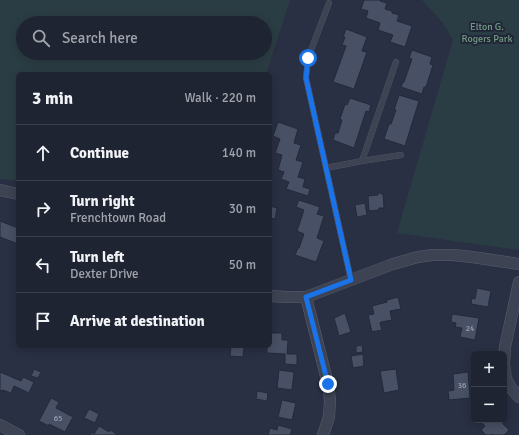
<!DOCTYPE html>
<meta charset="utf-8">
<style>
:root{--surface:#1f2432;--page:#272c3a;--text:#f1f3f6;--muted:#a1a4ac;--line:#3c414d}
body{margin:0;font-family:Signika,sans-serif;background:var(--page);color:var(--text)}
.controls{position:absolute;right:12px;bottom:12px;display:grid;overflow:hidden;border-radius:6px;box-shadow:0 2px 10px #0003}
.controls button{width:36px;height:36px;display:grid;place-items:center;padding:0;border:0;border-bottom:1px solid var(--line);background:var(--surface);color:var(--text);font:20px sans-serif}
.stop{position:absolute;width:12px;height:12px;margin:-9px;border:3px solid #1a73e8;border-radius:50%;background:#fff}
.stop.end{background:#1a73e8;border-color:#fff;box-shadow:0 1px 4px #0008}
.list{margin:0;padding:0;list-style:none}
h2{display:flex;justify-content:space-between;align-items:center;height:52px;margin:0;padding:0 16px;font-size:17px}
h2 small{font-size:13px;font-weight:400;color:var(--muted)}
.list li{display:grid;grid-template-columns:26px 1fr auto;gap:12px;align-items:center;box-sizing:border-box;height:56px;padding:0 16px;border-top:1px solid var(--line)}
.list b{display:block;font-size:15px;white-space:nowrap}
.list p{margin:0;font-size:13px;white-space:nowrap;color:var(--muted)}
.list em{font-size:13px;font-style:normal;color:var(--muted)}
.icon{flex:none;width:22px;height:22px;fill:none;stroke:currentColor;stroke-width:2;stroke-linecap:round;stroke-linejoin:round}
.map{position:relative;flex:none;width:519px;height:435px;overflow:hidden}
.search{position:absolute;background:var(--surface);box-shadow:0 2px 10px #0003;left:16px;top:16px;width:256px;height:44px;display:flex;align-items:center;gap:10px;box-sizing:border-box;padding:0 14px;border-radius:22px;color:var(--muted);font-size:15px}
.panel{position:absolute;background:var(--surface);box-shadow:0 2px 10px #0003;left:16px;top:72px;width:256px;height:276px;border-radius:6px}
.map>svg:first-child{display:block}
.green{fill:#2b3d44;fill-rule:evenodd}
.building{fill:#485065;stroke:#24293a}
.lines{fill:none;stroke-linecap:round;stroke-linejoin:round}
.lane-casing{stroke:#595e6d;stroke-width:6}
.street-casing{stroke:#595e6d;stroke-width:12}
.lane{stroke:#3d4353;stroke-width:5.5}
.street{stroke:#3d4353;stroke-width:11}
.route{stroke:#1a73e8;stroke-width:5}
.labels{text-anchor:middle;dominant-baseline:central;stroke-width:4;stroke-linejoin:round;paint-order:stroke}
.number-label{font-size:8px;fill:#9ea3b2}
.park-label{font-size:10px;fill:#739c83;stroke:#222738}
</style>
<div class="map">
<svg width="519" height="435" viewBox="0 0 519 435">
<rect width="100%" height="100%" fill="#293043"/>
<path class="green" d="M0,0H290L266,74H18V181L0,179ZM23,23H265V53H23Z
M422,0H519V250L397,233L453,40L443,23Z"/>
<path class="building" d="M364,0H380V1L387,3L385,9L392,11V13L399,15L397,21L412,26L405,47L390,42L393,35L378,30L380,23L366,18L368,11L361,9Z
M346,29L367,37L362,51L367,52L354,89L333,82L346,46L342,45L345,37H343Z
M412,50L432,57L430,64L433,65L426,87H424L422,94L401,87L403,82H404L412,59L409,58Z
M399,95L419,101L405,146L384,139L389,124H391L396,110H394Z
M350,98L371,105L369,112L366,111L354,148L333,140L335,133H338L342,120L340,119L345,104L347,105Z
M278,122L298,129L294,143L301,145L296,160L303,162L298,177L305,179L303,187L310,189L308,196L286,189L289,182L281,179L284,172L278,170L282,155L275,153L280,139L273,136Z
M378,193H381V194H383L384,208H379V210L369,211L368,196L378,195Z
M299,200L320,207L317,214L324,216L317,238L324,241L316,262L295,255L298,248H299L304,234L297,231L304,210L296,207Z
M365,203L367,215L357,217L355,205Z
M270,206L277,208L275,219L270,218Z
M0,221L18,228V244L0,237Z
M477,288L491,291L488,307L471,304L472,298L475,299Z
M398,297L401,309L390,311L392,320L381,322L380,323L382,330L372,332L368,315L374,314L372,306L387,302V300Z
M345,313L351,332L339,336L334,318Z
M452,314L479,318L475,340L460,337L462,328L455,327L456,323L451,322Z
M270,333H282V340H288L287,354H297V365L285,364V354L267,353V346H270Z
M362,345L363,352L356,353V346Z
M231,346H244L243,357L230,356Z
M363,354L364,366L353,368L351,356Z
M34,369L41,372L38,378L31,376Z
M396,369L399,390L384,393L380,371Z
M279,370L294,372L292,390L277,388Z
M0,372L21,381L23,377L34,382L29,393L14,386L11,393L3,390V391L0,390Z
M468,372L470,398L449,400L448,391L454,390L453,374Z
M257,391L268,393L267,401L256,399Z
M51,398L59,402L56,408L73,417L65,432L49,424V426L39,421Z
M282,400L296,403L292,420L278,417Z
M89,409L99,414L95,423L84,418Z
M485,420H499L509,430L504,435H493L492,434L491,435H486L481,430L485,426L482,423Z
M278,425L292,429L290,435H268L270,428L277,430Z
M99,426L109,432L110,430L118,435H90L92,432L94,434Z"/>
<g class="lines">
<g class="lane-casing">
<path id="lane" d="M329,3L308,58L306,78L351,280
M362,161L396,62
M326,168L362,161L401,155"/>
</g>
<g class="street-casing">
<path id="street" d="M0,190L18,194
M519,282L505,347L504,364L506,379L511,388L519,397
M270,296L286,297H306L393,264L418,257L432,255H453L472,257L519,264
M306,297L328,384L330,400L329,417L323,435
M0,425L19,435"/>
</g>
<use href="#lane" class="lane"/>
<use href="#street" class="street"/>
</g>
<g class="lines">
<path class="route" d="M308,58L306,78L351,280L306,297L328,384"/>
</g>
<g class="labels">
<g class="number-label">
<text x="470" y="328">24</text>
<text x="462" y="385">36</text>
<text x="58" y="418">65</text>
</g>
<g class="park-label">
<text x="487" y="27">Elton G.<tspan x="487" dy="12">Rogers Park</tspan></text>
</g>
</g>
</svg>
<div class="controls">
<button>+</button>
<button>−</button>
</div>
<div class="stop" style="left:308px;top:58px"></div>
<div class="stop end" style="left:328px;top:384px"></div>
<div class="search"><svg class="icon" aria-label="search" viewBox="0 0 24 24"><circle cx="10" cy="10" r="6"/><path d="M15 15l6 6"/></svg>Search here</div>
<section class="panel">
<h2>3 min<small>Walk · 220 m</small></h2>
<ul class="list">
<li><svg class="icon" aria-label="ahead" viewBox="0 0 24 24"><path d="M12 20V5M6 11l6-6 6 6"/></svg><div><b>Continue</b></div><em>140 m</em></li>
<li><svg class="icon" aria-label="right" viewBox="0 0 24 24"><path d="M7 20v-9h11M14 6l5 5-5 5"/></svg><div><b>Turn right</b><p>Frenchtown Road</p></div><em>30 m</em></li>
<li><svg class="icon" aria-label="left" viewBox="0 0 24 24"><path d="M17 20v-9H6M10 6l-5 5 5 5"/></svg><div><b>Turn left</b><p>Dexter Drive</p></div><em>50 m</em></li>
<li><svg class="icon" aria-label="arrive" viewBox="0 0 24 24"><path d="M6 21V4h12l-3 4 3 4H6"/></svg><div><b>Arrive at destination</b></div></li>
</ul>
</section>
</div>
